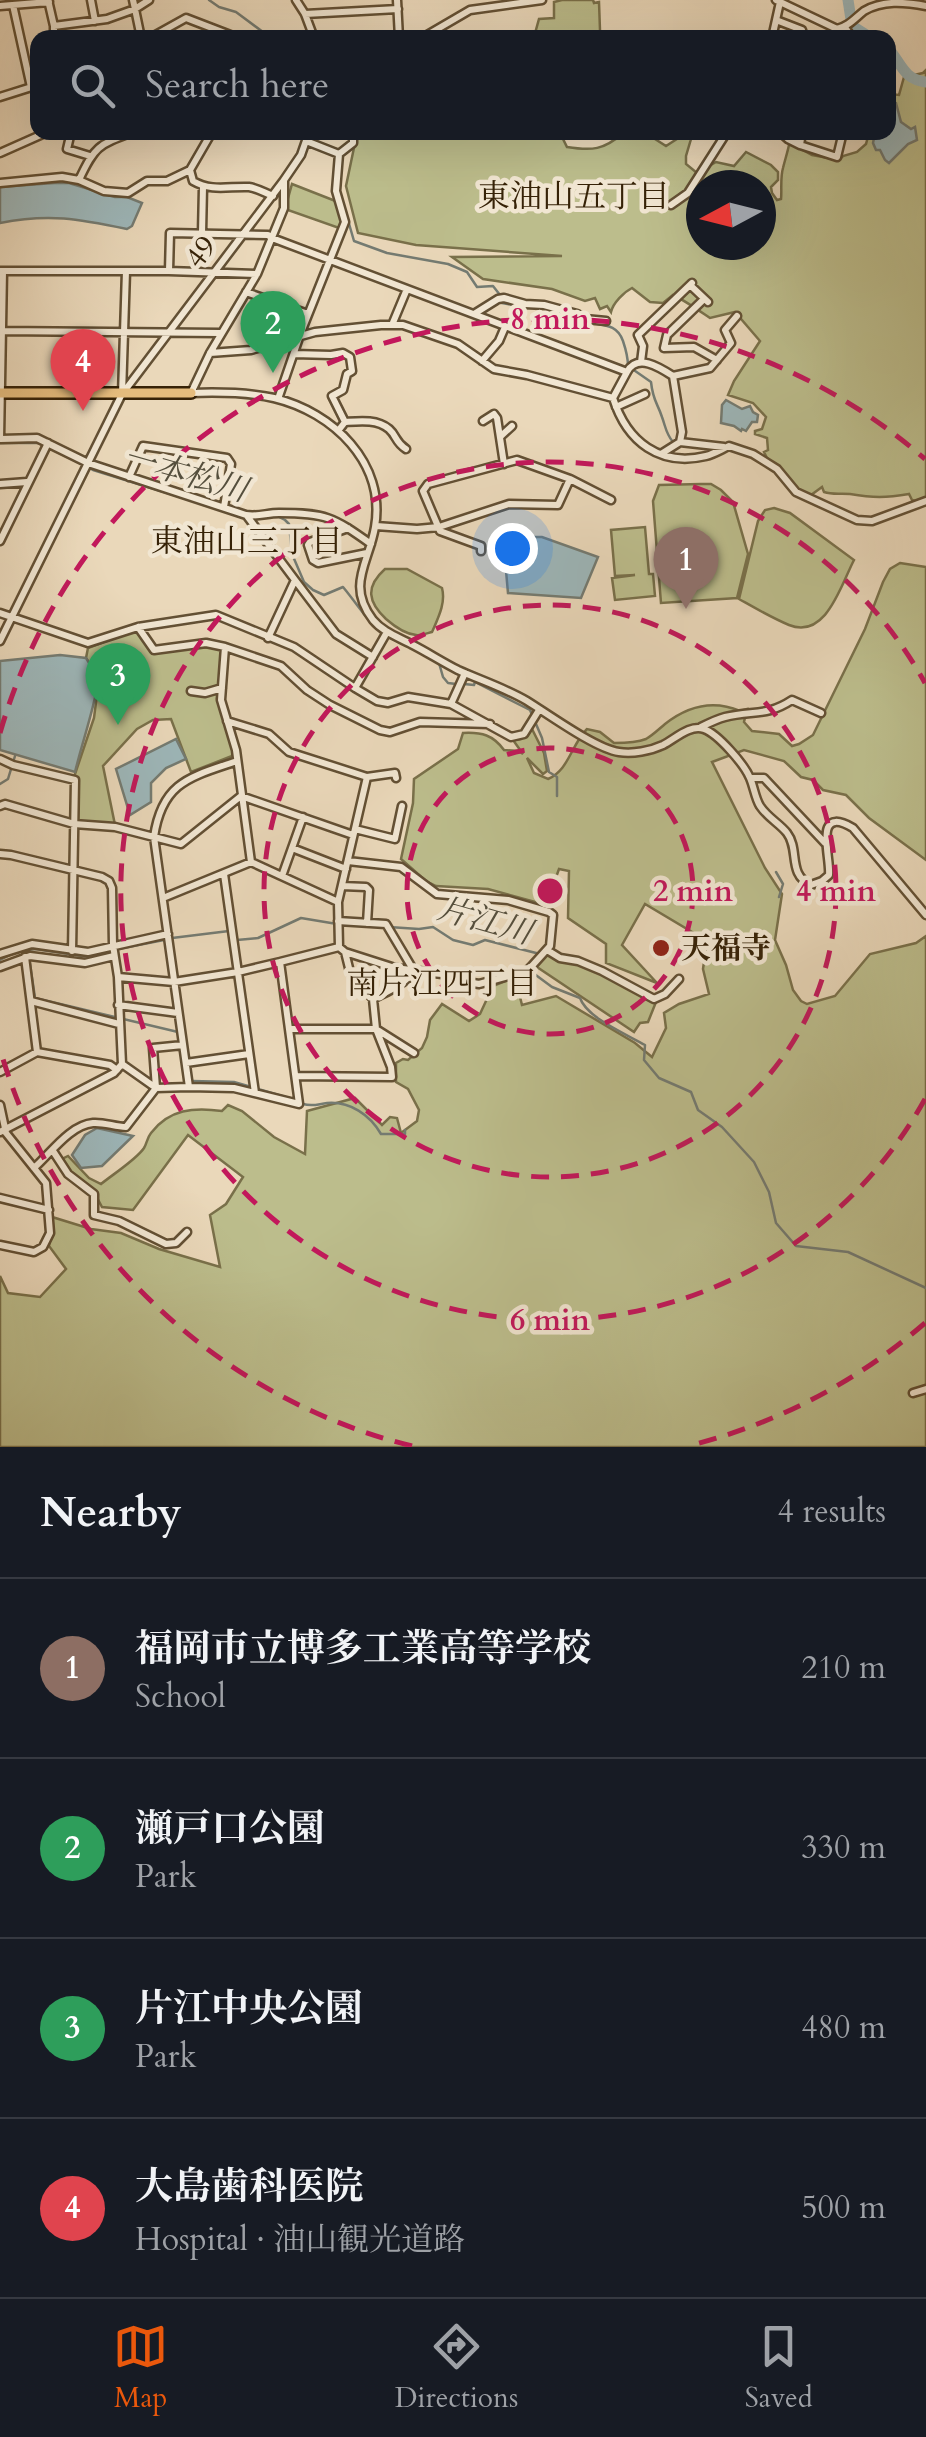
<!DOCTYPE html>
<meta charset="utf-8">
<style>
:root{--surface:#171b24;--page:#242831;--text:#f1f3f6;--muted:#9ea1a6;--line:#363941;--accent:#ea580c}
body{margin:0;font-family:Cardo,"Noto Serif JP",serif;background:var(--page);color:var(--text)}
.compass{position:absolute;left:686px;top:170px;width:90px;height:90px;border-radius:50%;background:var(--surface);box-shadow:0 10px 40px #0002;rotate:263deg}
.you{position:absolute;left:512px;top:548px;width:35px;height:35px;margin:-25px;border:8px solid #fff;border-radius:50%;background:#1a73e8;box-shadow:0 0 0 15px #1a73e833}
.badge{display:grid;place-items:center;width:65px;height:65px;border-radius:50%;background:var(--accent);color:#fff;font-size:32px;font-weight:700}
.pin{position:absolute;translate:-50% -82px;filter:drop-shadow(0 2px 5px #0008)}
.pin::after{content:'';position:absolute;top:52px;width:35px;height:30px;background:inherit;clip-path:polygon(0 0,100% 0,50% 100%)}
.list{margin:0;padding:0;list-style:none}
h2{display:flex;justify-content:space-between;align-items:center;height:130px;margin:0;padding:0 40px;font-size:42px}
h2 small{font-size:32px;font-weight:400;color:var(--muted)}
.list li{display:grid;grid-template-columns:65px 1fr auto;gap:30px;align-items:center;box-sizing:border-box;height:180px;padding:0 40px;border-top:2px solid var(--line)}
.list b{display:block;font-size:38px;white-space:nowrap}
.list p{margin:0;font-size:32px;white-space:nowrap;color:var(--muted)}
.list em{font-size:32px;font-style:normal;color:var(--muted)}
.icon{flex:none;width:55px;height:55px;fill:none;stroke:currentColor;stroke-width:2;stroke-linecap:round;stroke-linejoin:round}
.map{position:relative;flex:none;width:926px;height:1447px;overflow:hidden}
.search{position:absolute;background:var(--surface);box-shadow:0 10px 40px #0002;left:30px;right:30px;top:30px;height:110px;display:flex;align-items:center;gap:25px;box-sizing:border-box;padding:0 35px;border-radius:20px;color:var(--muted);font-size:38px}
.sheet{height:850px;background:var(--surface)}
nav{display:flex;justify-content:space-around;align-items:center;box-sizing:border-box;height:140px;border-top:2px solid var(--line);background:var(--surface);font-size:28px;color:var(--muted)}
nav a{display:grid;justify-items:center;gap:5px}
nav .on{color:var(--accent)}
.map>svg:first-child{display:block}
.green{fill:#bcbd8c;stroke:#79704a;stroke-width:2.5;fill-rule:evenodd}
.water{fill:#9db7ba;stroke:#747b72;stroke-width:2.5}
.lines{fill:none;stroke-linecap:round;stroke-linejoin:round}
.stream{stroke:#747b72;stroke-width:2.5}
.river{stroke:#9db7ba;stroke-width:11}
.minor-casing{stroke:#635034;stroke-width:11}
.major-casing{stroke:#362207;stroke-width:14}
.minor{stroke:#f1e6d2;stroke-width:6}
.major{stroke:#e5bc7d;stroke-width:9}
.ring{fill:none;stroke:#c2185b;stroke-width:5;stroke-dasharray:18 12}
.poi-dot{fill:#8f2418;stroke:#f1e6d2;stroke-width:4}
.labels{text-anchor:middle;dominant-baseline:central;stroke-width:9;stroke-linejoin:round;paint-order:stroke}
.street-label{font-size:30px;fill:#362207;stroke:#f1e6d2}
.poi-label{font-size:30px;font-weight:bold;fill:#362207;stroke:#f1e6d2;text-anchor:start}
.neighbourhood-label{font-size:32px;fill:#362207;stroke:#f1e6d2}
.water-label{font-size:32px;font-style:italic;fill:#554f3d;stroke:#f1e6d2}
.centre{fill:#c2185b;stroke:#f1e6d2;stroke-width:5}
.ring-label{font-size:30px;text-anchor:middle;font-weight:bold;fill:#c2185b;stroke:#f1e6d2;stroke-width:9;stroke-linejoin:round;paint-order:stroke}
</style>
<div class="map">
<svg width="926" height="1447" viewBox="0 0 926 1447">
<rect width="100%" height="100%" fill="#ead8ba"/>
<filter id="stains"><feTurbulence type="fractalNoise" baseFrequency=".002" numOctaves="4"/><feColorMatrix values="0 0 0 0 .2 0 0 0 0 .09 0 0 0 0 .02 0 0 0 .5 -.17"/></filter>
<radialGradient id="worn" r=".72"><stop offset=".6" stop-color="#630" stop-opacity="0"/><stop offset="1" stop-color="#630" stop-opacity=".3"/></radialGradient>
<path class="green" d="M562,0H593L594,3L599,2L600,30L598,37H534L539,19L554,18V2Z
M926,70V504L912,500L909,494C886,498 873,498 850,494C840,493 833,495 824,492L822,487L811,495L800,491L767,458L764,452L768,450L767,438L755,434V431L762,429L766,417L753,403L728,395L734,381L760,341L735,312L710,318C701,312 681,298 673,295L663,303L650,302L632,288C624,292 613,303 611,312L607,306L600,309L595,298L585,301L552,289L483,279L452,257L562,256L416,245L358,233L346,186L355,143L354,133H560L567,147C592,151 604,150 623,133L644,132L666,146L680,137L691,139L686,156V164L697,173L716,162L734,166L746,152L771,165L778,172V180L771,187L772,193L777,200L781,199C782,191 780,178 783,168C785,160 787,154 789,145H794L812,155L839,160L843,156L857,152L866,144L869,133L888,132L889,94L899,95L904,77L923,73ZM701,185H761V245H701Z
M292,184L338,202L343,220L339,228L285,209Z
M701,484H711L721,490L733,502L748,554L737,598L661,603L653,501L659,485Z
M774,508L790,513L854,560C841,585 826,640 789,625C772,618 755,608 739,599L758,521L765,510Z
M645,527L649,574H653L655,596L615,600L612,578L635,575L615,576L611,530Z
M900,563L926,567V860L869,818L846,795L823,790L813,780L801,777L784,761L744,750L712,762L765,868L782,894L775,940L786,965L793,990L801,1001L807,1004L835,996L870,954L916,943L926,936V1447H0V1276L8,1293L40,1297L66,1269L49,1246L52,1217L91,1229L121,1233L159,1249L220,1267L210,1215L226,1204L243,1177L188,1135L133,1210L102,1207L94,1192L72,1174L62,1159L68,1156L89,1178L101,1184C112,1175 137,1159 144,1148C147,1143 147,1138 151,1133C169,1109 194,1107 222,1111L228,1105L242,1111L274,1137L305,1154L307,1111L355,1098L382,1125L390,1117L397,1118L401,1133L417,1121L419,1110L408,1089L396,1082V1063L403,1059L408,1060L422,1048L427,1037L430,1020L442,1004L469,1021L480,1014L493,986L515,977L522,1005L556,996L635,1043L652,1057L666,1028L664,1013L679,1004L709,994L703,969L707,941L645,904L622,945L657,983L606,963V944L568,918L569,871L559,869L546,905L488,889L436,886L426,881L401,859L413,803L414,779L458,749L463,733C482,732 493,735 504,750L519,751L523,754L513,740L521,739L532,729L544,753L547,771L543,774L527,758L534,773L548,779C569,770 571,745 587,729L600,732L614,743C624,743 636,743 646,739C653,735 659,729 665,724C688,706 714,700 740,711L747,709L744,722L752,731L779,734L792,746L799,744L813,735L865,629L883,582L890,569Z
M385,569H407L442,588C446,603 438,618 432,632C428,633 420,636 416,635C405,634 394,626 386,619C368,602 365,587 385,569Z
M133,631H136L152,650L221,647L223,650L217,699L233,748L232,756L191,772L171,719L153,720L137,729L103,766L115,825L81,823L76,820L78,782L74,777L94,718L99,679L86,658L88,648Z
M547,951L600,972L656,1002L648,1022L640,1023L634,1032L534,965Z"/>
<path class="water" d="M889,99L896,103L901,122L911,129L915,127L917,140L908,144L889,163L885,160L880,150H876L873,143L875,133L888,132Z
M54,183H69L115,197H127L142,203L132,226L127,229C79,219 49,213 0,223V187Z
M726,400L742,409L750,406L753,412L758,415L757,422H752L746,431L742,429L741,431L734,426L721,423L722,405Z
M503,537H542L598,557L581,598L508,593Z
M60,655L86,658L99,679C93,712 83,740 75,772L0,750V661Z
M176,739L186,759L166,768L151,783V802L130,815L116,769Z
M97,1128L133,1136L102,1166L81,1168L72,1155L85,1135Z"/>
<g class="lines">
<path class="stream" d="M209,0L219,7L236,12L271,38
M295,132L297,136L304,138
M312,140L341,151
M341,159L339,189L354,241L387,253L448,264L467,272L477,287L493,286L500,295
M502,303L524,307
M580,319C596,327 616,320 623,341C626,350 628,356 628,366L651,382C653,401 657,402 662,417C666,428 666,434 673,442
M0,443H39L93,470L241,516
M253,519L277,516L285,520L289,524L292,554L304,582L313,590L324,595L343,587C371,621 370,632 415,649
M439,663L443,677L448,683L456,684
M464,684L474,685L475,682L530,710L542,738L549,772L557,777V796
M0,784L8,779L15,756
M776,872L783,884L779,897
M344,925L371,926
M389,927L419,929L433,927L453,940L473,945L485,940L540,954
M236,933L237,940L258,938L301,918L337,924
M172,938L229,931
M118,949L164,940
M28,950L35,998L178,1032
M0,960L16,952L35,949L89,957L111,951
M529,970L552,987L580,998C587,1018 626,1034 645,1045L644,1060L659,1078L691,1092L698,1110L722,1127L754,1162L769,1192L776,1223L796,1246L848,1252L926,1288
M192,1081L234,1082L296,1100
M303,1104C313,1107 318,1104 327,1103C350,1101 370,1115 381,1134H405V1130"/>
<path class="river" d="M848,0L852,26L871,38
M888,48C902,64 903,79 926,82"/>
<g class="minor-casing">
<path id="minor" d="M48,0L54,26L107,19L135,9L141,38
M91,0L95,21
M133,0L135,9L149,0
M296,0L305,14L314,38
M397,0L399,38
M776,0L837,29C849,26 854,19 864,11C883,0 904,2 926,6
M13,5L31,87
M0,6L49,2
M305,14L398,9
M776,20L802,30L804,38
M845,27L852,38
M54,38V26
M150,38L186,18L238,38
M422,38L470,10L542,0
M772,38L780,2
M0,97L38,85
M71,132L67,149L90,156
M780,132L788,139L800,145
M802,132L800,145L837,157L843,132
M0,153L45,133
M339,154L353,143V132
M190,170L193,181C212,192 229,186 249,187C257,188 265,193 273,196
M79,180L104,191L128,193L147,181H167L190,170L212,132
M284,180V208L257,274L210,353L191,393C218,392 246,392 274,398C333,412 386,463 375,527C369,563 346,585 373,620C383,632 398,637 411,644C427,652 442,662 458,670C480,680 505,688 527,701C548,714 596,749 619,752C633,754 650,751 663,745C675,739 690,724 704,729C718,734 744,764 750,778C754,787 755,798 760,806C768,818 779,823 787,833C800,850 787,874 811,885L822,881L829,875C831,857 812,804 853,828L926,915
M0,183L62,177L79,180C95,146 98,145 133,132
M671,205L688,193L727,132
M202,233L203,187
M0,271H169L257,274
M169,271L170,233L268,235L272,238L627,372L613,398C627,442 660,467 706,456C714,454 722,449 729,446L753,454L777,469L796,492L857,520L872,521L926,501
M690,285L708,302
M246,292L308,314
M704,299L667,335L664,348L694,347L717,360
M474,314L498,299L504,298L525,304L544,305L577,314L585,319L606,321
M392,325L407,289
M0,331L220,333
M210,353L251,350L315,332L381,325H403L458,344L494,369L527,375L613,398
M294,354L331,355L343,353L350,357L352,371L347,374L343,390L332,396L345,422
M482,361L499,341L505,327
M641,362L643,346L638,335L692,283
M627,372C637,353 659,367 673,376L682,432L680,442L661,454
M673,376L710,368L731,343L725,330L737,316
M123,393L284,180L301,155L309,132
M278,399L300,335L345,222L336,191L339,154L306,141
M616,407L645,394
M483,421L494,414L497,418L504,464
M338,431L345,422C360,421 377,419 389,429C397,436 395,442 406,449
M501,436L512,426
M0,439L3,271
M1,439L37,438L88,463L246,515C258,517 267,513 279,513C326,513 333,517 371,544
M680,442L724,447
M129,477L143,446L227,458L231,464L224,507
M0,484L27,482
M247,516L295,580L268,638
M376,526L417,529L439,527L509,504L558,505L570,479
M348,528L310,542L308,545L313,560L318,563L367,553
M0,541L48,443
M481,551V546L440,531L423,491L428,484L517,460L570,479L611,500
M295,580L336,634L373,657
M0,613L88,643L138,627L216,615L294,647L355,688L387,632
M138,627L154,650L206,643L225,647
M0,641L122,394L126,271
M355,688L377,701L388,703L408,697L451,704L511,737L524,734L539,710
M191,691L205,693L222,688
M451,704L465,673
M227,721L269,734L289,752L367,777
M701,727C709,723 717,719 725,717C753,710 766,717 792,700L821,713
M0,759L13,765L75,780L72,951
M751,778H764L825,843
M0,806L5,804L74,824L115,827L181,844L241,796L353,835
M355,829L395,839L402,806
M292,848L346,869
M0,854L11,855L102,877L109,881L112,888L113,945L118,977L122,1064L114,1073L0,1132
M251,862L236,750L221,700L225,647L281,666L307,690L330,705L380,730L390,732L420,722L490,724
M224,874L255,1093
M282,876L303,817
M342,886L366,887L369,890L367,923
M163,898L251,862L338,902
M339,947L338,902L367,777L395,773L396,778
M547,950L560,958L578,961L602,971L654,999L665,994L679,979
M345,952L350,972L373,999
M0,954L32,944L88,952L168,934
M25,957L37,1052
M280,962L339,947L345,952L395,968L442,974L461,981L479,984L527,971L531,967L550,946L553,915L549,912L508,900L437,894L401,867L348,861
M0,967L30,956L85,963L114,956
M118,977L174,982L238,972L280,962L299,1104L234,1088L189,1087
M31,1001L119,1024
M118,1005L178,1013
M289,1029H376L414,1053
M186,1063L249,1054
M122,1064L156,1088L189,1087L154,837C162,782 190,777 237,761
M0,1072L37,1052L110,1065L117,1070
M296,1076L392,1077L391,1067L376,1029L373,999C388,991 404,985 414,971L386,924L338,921
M0,1105L6,1133L46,1183L50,1233L43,1247L34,1252L0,1245
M53,1151L68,1174L94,1194V1215L119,1221L166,1244L176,1243L187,1232
M34,1168C51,1153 70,1125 93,1123C104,1122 115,1127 126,1127L156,1088L153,1048L183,1045
M0,1198L49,1210
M913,1393L926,1389"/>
</g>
<g class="major-casing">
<path id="major" d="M0,393H191"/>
</g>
<use href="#minor" class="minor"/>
<use href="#major" class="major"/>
</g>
<g class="ring">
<circle cx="550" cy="891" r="143"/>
<circle cx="550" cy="891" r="286"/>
<path d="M925 1099A429 429 0 1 1 925 683"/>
<path d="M925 1323A572 572 0 0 1 688 1446M412 1446A572 572 0 0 1 0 1049M0 733A572 572 0 0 1 925 459"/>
</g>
<circle class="poi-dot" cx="661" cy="948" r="10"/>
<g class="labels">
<g class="street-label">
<text transform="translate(201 252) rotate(-53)">49</text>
</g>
<g class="poi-label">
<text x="681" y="948">天福寺</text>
</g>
<g class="neighbourhood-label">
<text x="574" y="197">東油山五丁目</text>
<text x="247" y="542">東油山三丁目</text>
<text x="442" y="984">南片江四丁目</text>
</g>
<g class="water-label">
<text transform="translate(185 474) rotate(16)">一本松川</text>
<text transform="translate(485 921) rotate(16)">片江川</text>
</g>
</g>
<circle cx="550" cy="891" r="15" class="centre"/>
<g class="ring-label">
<text x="550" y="329">8 min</text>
<text x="693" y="901">2 min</text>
<text x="836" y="901">4 min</text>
<text x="550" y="1330">6 min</text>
</g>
<rect width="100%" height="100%" filter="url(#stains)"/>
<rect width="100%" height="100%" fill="url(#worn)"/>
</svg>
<svg class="compass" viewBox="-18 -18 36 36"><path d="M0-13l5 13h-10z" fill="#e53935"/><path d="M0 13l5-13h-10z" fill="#9ea1a6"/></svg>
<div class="you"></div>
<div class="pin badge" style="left:686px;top:609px;background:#8d6e63">1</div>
<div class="pin badge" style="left:273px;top:373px;background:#2e9e5b">2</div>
<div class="pin badge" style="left:118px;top:725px;background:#2e9e5b">3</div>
<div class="pin badge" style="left:83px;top:411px;background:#e0444e">4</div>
<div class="search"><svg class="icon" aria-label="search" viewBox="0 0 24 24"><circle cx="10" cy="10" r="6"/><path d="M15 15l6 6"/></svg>Search here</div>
</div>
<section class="sheet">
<h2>Nearby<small>4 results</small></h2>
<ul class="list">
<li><span class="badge" style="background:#8d6e63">1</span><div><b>福岡市立博多工業高等学校</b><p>School</p></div><em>210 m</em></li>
<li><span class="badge" style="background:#2e9e5b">2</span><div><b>瀬戸口公園</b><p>Park</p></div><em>330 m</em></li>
<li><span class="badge" style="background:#2e9e5b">3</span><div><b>片江中央公園</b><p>Park</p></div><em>480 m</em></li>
<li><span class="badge" style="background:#e0444e">4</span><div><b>大島歯科医院</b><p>Hospital · 油山観光道路</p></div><em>500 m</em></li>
</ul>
</section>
<nav>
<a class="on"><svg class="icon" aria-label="map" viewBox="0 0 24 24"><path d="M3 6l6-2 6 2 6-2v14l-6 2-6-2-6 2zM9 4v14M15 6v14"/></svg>Map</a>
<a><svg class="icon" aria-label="directions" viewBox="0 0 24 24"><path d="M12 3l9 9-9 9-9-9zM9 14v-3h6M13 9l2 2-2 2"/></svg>Directions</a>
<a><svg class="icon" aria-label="saved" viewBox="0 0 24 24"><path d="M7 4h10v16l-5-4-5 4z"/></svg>Saved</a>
</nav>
